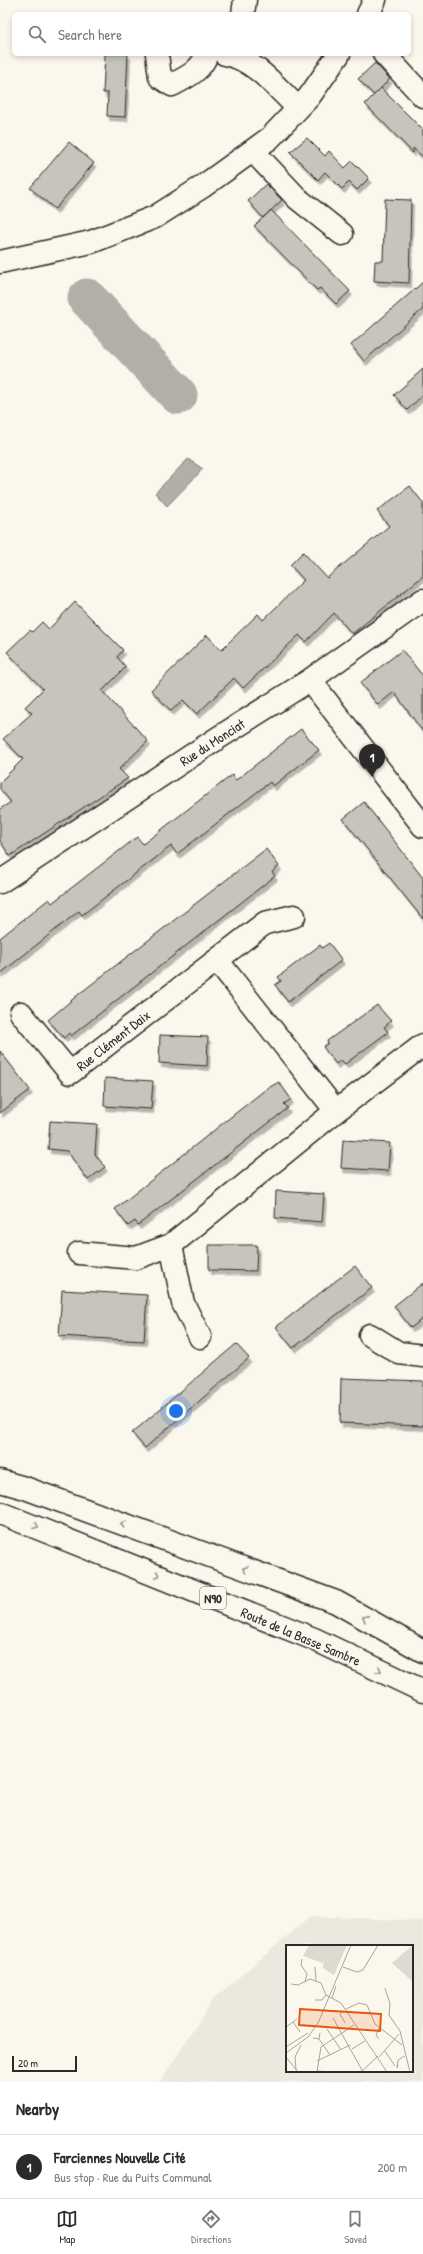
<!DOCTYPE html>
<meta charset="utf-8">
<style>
:root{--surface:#fff;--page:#f7f7f7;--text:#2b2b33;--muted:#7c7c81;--line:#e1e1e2;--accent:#2b2b2b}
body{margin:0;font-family:"Patrick Hand",sans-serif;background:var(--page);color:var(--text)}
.scale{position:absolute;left:12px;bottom:10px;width:65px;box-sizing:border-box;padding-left:4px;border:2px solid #2b2b2b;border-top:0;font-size:11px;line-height:14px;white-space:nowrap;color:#2b2b2b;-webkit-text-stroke:3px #fbf7ec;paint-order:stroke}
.you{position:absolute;left:176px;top:1411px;width:14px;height:14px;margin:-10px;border:3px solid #fff;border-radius:50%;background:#1a73e8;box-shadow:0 0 0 6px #1a73e833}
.badge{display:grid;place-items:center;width:26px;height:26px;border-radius:50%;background:var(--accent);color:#fff;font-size:13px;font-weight:700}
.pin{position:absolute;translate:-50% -33px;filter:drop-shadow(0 1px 2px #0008)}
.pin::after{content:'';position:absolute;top:21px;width:14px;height:12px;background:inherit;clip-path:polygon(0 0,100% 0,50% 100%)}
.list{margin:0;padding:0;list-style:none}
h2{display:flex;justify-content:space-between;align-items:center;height:52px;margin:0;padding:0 16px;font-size:17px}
h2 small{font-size:13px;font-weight:400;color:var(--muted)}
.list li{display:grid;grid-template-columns:26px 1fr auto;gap:12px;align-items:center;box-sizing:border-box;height:64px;padding:0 16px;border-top:1px solid var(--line)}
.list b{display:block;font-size:15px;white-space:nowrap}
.list p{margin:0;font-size:13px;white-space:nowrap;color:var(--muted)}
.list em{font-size:13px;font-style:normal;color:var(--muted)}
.icon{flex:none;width:22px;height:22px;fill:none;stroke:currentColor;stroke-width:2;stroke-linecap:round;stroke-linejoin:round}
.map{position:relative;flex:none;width:423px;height:2082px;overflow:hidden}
.search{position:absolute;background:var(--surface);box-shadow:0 2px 6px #0003;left:12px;right:12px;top:12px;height:44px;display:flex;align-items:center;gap:10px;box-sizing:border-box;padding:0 14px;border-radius:6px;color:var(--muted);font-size:15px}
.sheet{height:116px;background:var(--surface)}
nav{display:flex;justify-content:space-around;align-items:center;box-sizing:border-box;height:56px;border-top:1px solid var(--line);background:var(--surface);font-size:11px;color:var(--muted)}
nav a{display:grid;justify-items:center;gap:2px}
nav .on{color:var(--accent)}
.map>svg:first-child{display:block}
.built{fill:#ebe8de;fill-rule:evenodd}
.water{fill:#b1afa7;stroke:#7b7a75}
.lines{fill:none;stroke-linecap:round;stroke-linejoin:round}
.river{stroke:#b1afa7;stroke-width:39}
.building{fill:#c7c4bc;stroke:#2b2b2b;filter:url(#shadow)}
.minor-casing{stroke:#2b2b2b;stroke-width:25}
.highway-casing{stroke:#2b2b2b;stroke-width:25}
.minor{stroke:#fbf7ec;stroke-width:22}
.highway{stroke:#fbf7ec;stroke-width:22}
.oneway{stroke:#93918c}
.labels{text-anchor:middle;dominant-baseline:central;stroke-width:3.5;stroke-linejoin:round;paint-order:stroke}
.shield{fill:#fbf7ec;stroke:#696865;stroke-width:1}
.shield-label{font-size:13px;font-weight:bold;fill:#2b2b2b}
.street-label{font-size:14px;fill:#2b2b2b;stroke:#fbf7ec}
.inset-road{fill:none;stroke:#a8a59f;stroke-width:1}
.view{fill:#e8590c;fill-opacity:0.15;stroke:#e8590c;stroke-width:2}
.inset-edge{fill:none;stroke:#2b2b2b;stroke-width:2}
</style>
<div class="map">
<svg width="423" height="2082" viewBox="0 0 423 2082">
<defs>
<filter id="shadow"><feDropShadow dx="2.5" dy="4.5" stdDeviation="0" flood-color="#0004"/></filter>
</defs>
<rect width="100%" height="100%" fill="#fbf7ec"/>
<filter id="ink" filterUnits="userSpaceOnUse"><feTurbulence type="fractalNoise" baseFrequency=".025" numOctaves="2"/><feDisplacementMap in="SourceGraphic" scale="8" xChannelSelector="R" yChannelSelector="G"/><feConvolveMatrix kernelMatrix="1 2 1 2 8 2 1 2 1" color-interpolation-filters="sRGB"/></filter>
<g filter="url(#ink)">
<path class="built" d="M311,1916L423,1921V2082H160L213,1999ZM287,1946H412V2071H287Z"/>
<path class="water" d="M188,459L203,469L167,506L155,493Z"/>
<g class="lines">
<path class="river" d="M87,298L178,395"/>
</g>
<path class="building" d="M105,54H128L125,117L107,116L108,93H103Z
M375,63L390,79L374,95L358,79Z
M381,88L423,130V157L413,148V153L365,104Z
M307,138L325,156L329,151L345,168L352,161L369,178L357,190L349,182L342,189L325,172L318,180L290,152Z
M69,142L94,163L55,209L30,188Z
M266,184L282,200L263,218L248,201Z
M385,199L411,200L409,283L374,281L375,261H383Z
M271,210L350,291L336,304L320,288L317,290L254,226Z
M423,282V309L364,361L351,345Z
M423,369V395L407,410L394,395Z
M410,486L423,503V576L352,634L334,613L306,642L299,635L243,688L234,678L197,714L183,700L171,711L151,690L207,635L221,650L258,614L263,620L304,580L290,565L303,552L327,578L389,526L377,511Z
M75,602L123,650L117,657L126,667L102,691L148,741L119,769L128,778L10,856L0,841V809L11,802L0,789V782L23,759L3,739L32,713L25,707L43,689L7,652L30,630L32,632L42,622L49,629Z
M402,650L423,676V732L394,692L378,705L360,683Z
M301,729L319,750L273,786L270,782L177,854L171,846L82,915L79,911L0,974V938L49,899L52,903L137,837L143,844L232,775L236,780Z
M364,802L423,878V919L343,819Z
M266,849L279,866L272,872L275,876L71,1036L69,1033L64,1038L48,1020L79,994Z
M329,943L342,960L288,1002L275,985L281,981L278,977L320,945L322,948Z
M377,1005L391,1021L384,1027L388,1032L345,1064L341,1060L336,1064L323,1047L328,1043L327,1041Z
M160,1035L208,1037L207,1066L159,1063Z
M0,1051L30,1090L0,1113Z
M105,1078L153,1081L151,1109L104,1106Z
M279,1082L291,1099L284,1104L288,1108L138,1225L135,1221L128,1226L115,1209L266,1089Z
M50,1121L97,1124L95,1154L105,1167L88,1180L67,1151L48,1149Z
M343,1140L390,1143L388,1171L341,1168Z
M276,1191L324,1194L322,1222L275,1218Z
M209,1245H257L256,1271L209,1270Z
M355,1266L372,1288L293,1348L276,1327Z
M423,1283V1318L411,1328L394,1306Z
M62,1290L147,1295L144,1341L59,1336Z
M236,1344L249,1358L145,1448L132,1433Z
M341,1378L423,1381V1426L340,1423Z"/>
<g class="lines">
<g class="minor-casing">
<path id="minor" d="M243,14L245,0
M368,14L375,0
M157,54L160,77L172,85C187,77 201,71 207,54
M225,54C254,59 277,88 298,108
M384,54L423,96
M253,151L298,199L342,234
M0,262L91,242L155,217L202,187L270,138L309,97L339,54
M310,680L423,826
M0,882L218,738L310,680L423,600
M217,960L336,1111
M21,1013L70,1073L265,923L294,916
M171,1245L336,1111L423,1045
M79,1253L136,1258L171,1245L183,1303L200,1337
M370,1335L399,1353L423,1356"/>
</g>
<g class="highway-casing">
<path id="highway" d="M0,1481L25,1488L336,1602L423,1651
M0,1513L314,1639L423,1691"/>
</g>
<use href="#minor" class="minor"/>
<use href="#highway" class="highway"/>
</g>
<defs><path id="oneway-chevron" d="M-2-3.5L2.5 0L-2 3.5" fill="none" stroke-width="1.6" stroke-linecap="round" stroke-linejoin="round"/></defs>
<g class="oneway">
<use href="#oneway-chevron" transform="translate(123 1524) rotate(-160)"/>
<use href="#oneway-chevron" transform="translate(36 1526) rotate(22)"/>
<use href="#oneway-chevron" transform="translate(245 1569) rotate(-160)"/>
<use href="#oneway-chevron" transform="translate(157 1575) rotate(22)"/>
<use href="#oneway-chevron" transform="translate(365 1618) rotate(-151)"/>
<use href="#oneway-chevron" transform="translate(379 1670) rotate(26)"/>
</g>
</g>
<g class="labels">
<rect class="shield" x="200" y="1587" width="26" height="22" rx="3"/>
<g class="shield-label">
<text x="213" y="1598">N90</text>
</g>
<g class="street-label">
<text transform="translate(212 742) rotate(-33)">Rue du Monciat</text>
<text transform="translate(113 1040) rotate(-38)">Rue Clément Daix</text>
<text transform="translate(301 1636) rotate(23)">Route de la Basse Sambre</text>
</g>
</g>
<g transform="translate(286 1945)">
<rect width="127" height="127" fill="#fbf7ec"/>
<path d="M23,0H54L52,4L55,0H61L48,30L37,23L38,14L37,18L17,11ZM127,0V37L106,18Z" fill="#dddad0"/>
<path class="inset-road" d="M16,14L15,20L21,29L19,37M29,22L30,36M57,22L71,27L77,25L92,0M5,39L12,40L24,34L35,38L40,50L55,58L101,127M99,43L104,59L103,70L114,86L124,127M46,53L50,41M29,55H36L40,50M60,64L73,58L81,60L89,79L116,100M56,67L54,69L59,78M47,73L77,127M7,77L14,87M0,82L11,74M41,84L55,105M27,93L33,94L34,88M33,94L44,110M93,94L90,90L93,83M0,102L22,88M66,104L79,96M99,106L109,121M0,108L22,92L32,78L65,0M0,112L12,127M93,112L113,89M31,116L64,100M112,120L111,123L112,115L119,111M10,125L9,112L15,100M31,126L46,127M31,127L35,102L68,80M75,127L92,111"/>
<path class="view" d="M14,64L95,69L94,86L13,80Z"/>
<rect width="127" height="127" class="inset-edge"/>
</g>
</svg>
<div class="scale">20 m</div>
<div class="you"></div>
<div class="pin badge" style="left:372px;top:777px">1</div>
<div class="search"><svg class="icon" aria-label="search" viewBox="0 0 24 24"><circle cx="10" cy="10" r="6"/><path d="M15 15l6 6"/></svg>Search here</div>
</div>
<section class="sheet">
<h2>Nearby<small></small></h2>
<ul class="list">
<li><span class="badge">1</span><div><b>Farciennes Nouvelle Cité</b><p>Bus stop · Rue du Puits Communal</p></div><em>200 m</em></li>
</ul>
</section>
<nav>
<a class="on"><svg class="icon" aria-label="map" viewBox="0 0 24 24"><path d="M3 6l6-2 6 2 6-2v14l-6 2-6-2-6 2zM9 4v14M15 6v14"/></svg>Map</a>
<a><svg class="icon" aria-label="directions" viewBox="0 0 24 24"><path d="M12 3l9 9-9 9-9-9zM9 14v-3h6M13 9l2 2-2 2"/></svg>Directions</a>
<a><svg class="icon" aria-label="saved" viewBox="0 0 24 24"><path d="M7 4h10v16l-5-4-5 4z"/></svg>Saved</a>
</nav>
